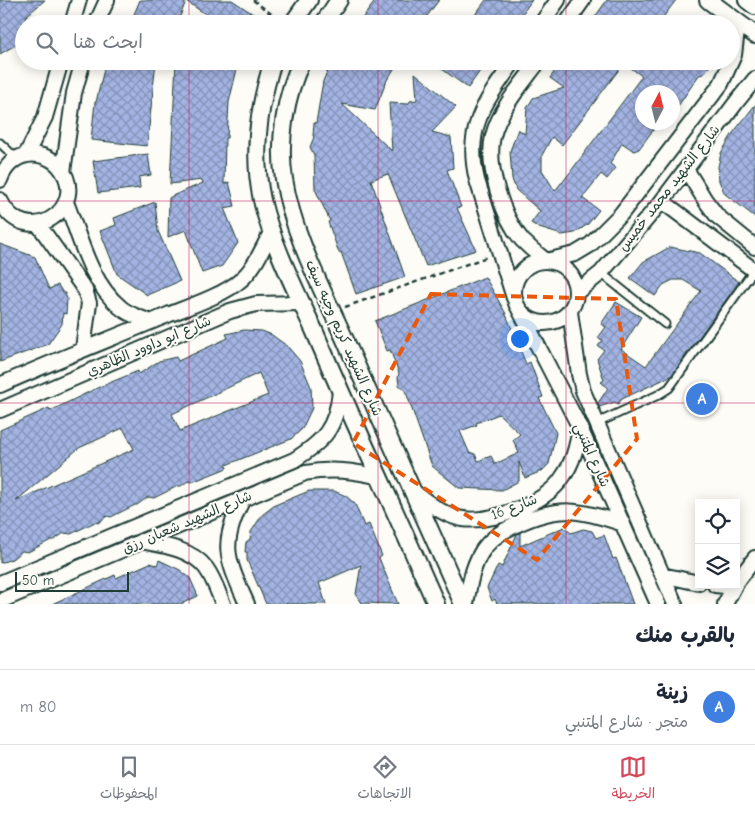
<!DOCTYPE html>
<html lang="ar">
<meta charset="utf-8">
<style>
:root{--surface:#fff;--page:#f2f2f3;--text:#1f2937;--muted:#747a83;--line:#e0e1e3;--accent:#d1495b}
body{margin:0;font-family:"Comic Neue","Playpen Sans Arabic",sans-serif;background:var(--page);color:var(--text);direction:rtl}
.controls{position:absolute;right:15px;bottom:15px;display:grid;overflow:hidden;border-radius:0px;box-shadow:0 2px 12px #0003}
.controls button{width:45px;height:45px;display:grid;place-items:center;padding:0;border:0;border-bottom:1px solid var(--line);background:var(--surface);color:var(--text);font:25px sans-serif}
.compass{position:absolute;left:635px;top:85px;width:45px;height:45px;border-radius:50%;background:var(--surface);box-shadow:0 2px 12px #0003;rotate:7deg}
.scale{position:absolute;left:15px;bottom:12px;width:114px;box-sizing:border-box;padding-left:5px;border:2px solid #1f3d34;border-top:0;font-size:14px;line-height:18px;white-space:nowrap;color:#1f3d34;-webkit-text-stroke:4px #fdfcf7;paint-order:stroke}
.you{position:absolute;left:519px;top:338px;width:18px;height:18px;margin:-12px;border:4px solid #fff;border-radius:50%;background:#1a73e8;box-shadow:0 0 0 8px #1a73e833}
.badge{display:grid;place-items:center;width:32px;height:32px;border-radius:50%;background:var(--accent);color:#fff;font-size:16px;font-weight:700}
.pin{position:absolute;translate:-50% -50%;border:2px solid #fff;box-shadow:0 1px 5px #0006}
.list{margin:0;padding:0;list-style:none}
h2{display:flex;justify-content:space-between;align-items:center;height:65px;margin:0;padding:0 20px;font-size:21px}
h2 small{font-size:16px;font-weight:400;color:var(--muted)}
.list li{display:grid;grid-template-columns:32px 1fr auto;gap:15px;align-items:center;box-sizing:border-box;height:75px;padding:0 20px;border-top:1px solid var(--line)}
.list b{display:block;font-size:19px;white-space:nowrap}
.list p{margin:0;font-size:16px;white-space:nowrap;color:var(--muted)}
.list em{font-size:16px;font-style:normal;color:var(--muted)}
.icon{flex:none;width:28px;height:28px;fill:none;stroke:currentColor;stroke-width:2;stroke-linecap:round;stroke-linejoin:round}
.map{position:relative;flex:none;width:755px;height:604px;overflow:hidden;direction:ltr}
.search{position:absolute;background:var(--surface);box-shadow:0 2px 12px #0003;left:15px;right:15px;top:15px;height:55px;display:flex;align-items:center;gap:12px;box-sizing:border-box;padding:0 18px;border-radius:28px;color:var(--muted);font-size:19px}
.sheet{height:140px;background:var(--surface)}
nav{display:flex;justify-content:space-around;align-items:center;box-sizing:border-box;height:70px;border-top:1px solid var(--line);background:var(--surface);font-size:14px;color:var(--muted)}
nav a{display:grid;justify-items:center;gap:2px}
nav .on{color:var(--accent)}
.map>svg:first-child{display:block}
.building{fill:url(#building-cross-hatch);stroke:#1f3d34;fill-rule:evenodd}
.lines{fill:none;stroke-linecap:round;stroke-linejoin:round}
.service-casing{stroke:#1f3d34;stroke-width:11}
.minor-casing{stroke:#1f3d34;stroke-width:18}
.tertiary-casing{stroke:#1f3d34;stroke-width:20}
.path{stroke:#1f3d34;stroke-width:2.5;stroke-dasharray:5 4;stroke-linecap:butt}
.service{stroke:#fdfcf7;stroke-width:7}
.minor{stroke:#fdfcf7;stroke-width:14}
.tertiary{stroke:#fdfcf7;stroke-width:16}
.marked{fill:none;stroke:#e8590c;stroke-width:4;stroke-dasharray:10 6;stroke-linejoin:round}
.grid{fill:none;stroke:#c2185b;stroke-width:1;stroke-opacity:0.55}
.labels{text-anchor:middle;dominant-baseline:central;stroke-width:4;stroke-linejoin:round;paint-order:stroke}
.street-label{font-size:14px;fill:#1f3d34;stroke:#fdfcf7}
</style>
<div class="map">
<svg width="755" height="604" viewBox="0 0 755 604">
<defs>
<pattern id="building-cross-hatch" width="8" height="8" patternUnits="userSpaceOnUse" patternTransform="scale(1.25)"><rect width="8" height="8" fill="#a3b3e2"/><path d="M0 0l8 8M0 8l8-8" fill="none" stroke="#8493b8"/></pattern>
</defs>
<rect width="100%" height="100%" fill="#fdfcf7"/>
<filter id="ink" filterUnits="userSpaceOnUse"><feTurbulence type="fractalNoise" baseFrequency=".02" numOctaves="2"/><feDisplacementMap in="SourceGraphic" scale="10" xChannelSelector="R" yChannelSelector="G"/><feConvolveMatrix kernelMatrix="1 2 1 2 8 2 1 2 1" color-interpolation-filters="sRGB"/></filter>
<g filter="url(#ink)">
<path class="building" d="M0,0H45L25,17L27,24H24V37L19,43L0,54Z
M140,0H232L268,24H220L186,1L177,24H130Z
M376,0H439L421,24H358Z
M486,0H532L515,24H468Z
M607,0H676L658,24H590Z
M106,61H156L147,146L91,140L95,102H96Z
M176,61H239L229,102L227,138H225L224,184L229,182L235,206L224,208L238,243L222,266L202,273L186,230L168,237L169,198L172,196L203,183L202,180L170,184Z
M332,61H399L387,80L375,110L342,104L392,151L389,103L408,104L410,101L417,100L415,73L456,107L432,132L451,137L453,168L447,170L461,207L457,208L476,250L426,266L388,174L371,180L405,277L356,294L341,252L339,253L328,222L330,221L315,189L314,155L310,147L314,137L313,136L314,123H316L323,81Z
M431,61H487L468,88Z
M562,61H714L703,74L699,75L672,115V92H642V122H659L639,149L634,151L622,143L610,164L616,168L607,179L601,174L582,198L599,210L588,224L575,233L562,235L539,228L531,223L540,211L516,190L512,179L510,151L518,129L525,134L527,108L533,98L564,88L550,78ZM624,63L642,76L562,183H561L555,191L542,170V155L552,137L562,145Z
M755,105V217L725,194L719,181L718,167L721,153L733,133Z
M148,154L151,175L139,177L140,188L98,193L93,161Z
M155,202L158,231L180,281L147,295L117,274L100,231L116,225L114,218Z
M0,244L35,257L49,289L58,285L63,293H65L67,299L66,314L63,313L62,324L48,344L0,362Z
M670,247L700,253L739,282L671,376L622,399L618,404L615,402L599,407L598,403L608,388L601,382L604,380L597,359L604,350L598,346L603,340L598,338L606,327L601,324L616,302L641,317L621,349L646,366L701,291L683,280H673L663,285L655,296L630,278L643,262Z
M485,277L505,312L526,364L530,362L543,397L539,398L556,433L549,464L542,471L525,478L519,462V481L502,490L459,488L432,466L407,395L404,389L399,385L398,378L399,373L390,350L387,351L375,321ZM499,414L520,434L513,440L519,453L495,464L491,456L478,461L475,454L469,452L460,431L477,425L476,423Z
M244,330L262,331L272,335L287,346L300,361L311,387L312,408L302,429L291,439L226,465L227,468L192,482L188,481L181,486H178L154,498L148,497L137,505H135L111,517L107,516L98,523L95,522L71,534L64,533L54,540H51L28,552L22,551L12,559L0,563V430L49,408L50,411L97,388L138,371L139,374L159,361L176,357L178,361L228,338L226,334ZM259,373L268,395L180,431L172,414ZM123,428L134,449L16,501L79,448Z
M309,491H334L346,496L355,504L364,526L369,524L382,556L379,558L398,604L362,603L356,594L361,565L319,583L326,604H266L247,560V552H245L246,542L250,539L251,532L262,515L275,505Z
M564,527L571,533L583,529L592,531L596,538L604,535L613,559L616,558L633,604H497L495,599L492,601L487,588L498,565L502,567L517,534L520,533V546Z
M159,560L180,570L190,578L198,596L181,604H52L115,575L116,578L150,563L157,565Z"/>
<g class="lines">
<g class="service-casing">
<path id="service" d="M0,143L17,159
M601,273L665,324
M597,423L658,395L669,388L754,270"/>
</g>
<g class="minor-casing">
<path id="minor" d="M72,24L79,0
M96,24L107,0
M541,24L558,0
M566,24L583,0
M514,61C485,102 464,128 477,180L514,298
M539,61C522,84 500,108 493,136C486,166 502,216 522,240C529,247 537,254 545,260
M26,155L45,117L61,61
M686,169L705,200L717,216L755,247
M63,172L74,93L83,61
M0,180C4,168 14,157 27,155C38,153 51,157 59,166C93,207 25,253 0,200
M662,201L755,271
M66,202C80,237 90,282 120,307C127,314 141,318 151,322
M38,224L85,290L89,303L83,349
M550,260L575,254L590,245L621,214L721,84L734,55L738,22
M514 292a31 31 0 1 1 62 0a31 31 0 1 1-62 0Z
M577,292L601,273L662,201L738,100L755,79
M519,309L580,428L658,604
M570,312L579,374L583,391L675,604
M0,385C56,360 113,338 170,314C191,306 226,294 242,279C256,266 263,247 272,231
M0,410L230,311L256,304L302,303
M414,492C429,503 444,516 463,519C492,523 546,503 562,478C573,463 577,446 580,428
M243,499C219,545 227,559 247,604
M141,541C163,545 192,549 206,568C214,579 218,592 223,604
M662,575L699,583
M0,583L294,460C324,441 336,428 340,392
M736,583L755,558
M715,585L734,587
M0,601L305,473C331,468 354,471 380,477
M466,604C469,587 472,568 481,553C489,539 502,531 516,525C558,505 580,509 623,524
M725,604L735,585"/>
</g>
<g class="tertiary-casing">
<path id="tertiary" d="M708,0L755,35
M747,0L755,6
M292,24L309,0
M323,24L339,0
M273,61C259,105 252,154 262,200C271,241 296,291 314,330C353,422 396,512 436,604
M302,61C285,95 278,142 284,179C293,236 323,290 346,342C385,429 424,516 463,604"/>
</g>
<path class="path" d="M253,0L278,19
M345,307L487,257"/>
<use href="#service" class="service"/>
<use href="#minor" class="minor"/>
<use href="#tertiary" class="tertiary"/>
</g>
</g>
<path class="marked" d="M431,294L616,299L637,439L537,560L353,443Z"/>
<path class="grid" d="M189,0V24M378,0V24M566,0V24M189,61V604M378,61V604M566,61V604M0,201H755M0,403H755"/>
<g class="labels">
<g class="street-label">
<text transform="translate(669 188) rotate(-52)">شارع الشهيد محمد خميس</text>
<text transform="translate(344 338) rotate(66)">شارع الشهيد كريم وجيه سيف</text>
<text transform="translate(149 346) rotate(-23)">شارع ابو داوود الظاهري</text>
<text transform="translate(592 455) rotate(66)">شارع المتنبي</text>
<text transform="translate(514 507) rotate(-21)">شارع 16</text>
<text transform="translate(187 522) rotate(-23)">شارع الشهيد شعبان رزق</text>
</g>
</g>
</svg>
<div class="controls">
<button><svg class="icon" aria-label="locate" viewBox="0 0 24 24"><circle cx="12" cy="12" r="6"/><path d="M12 2v4M12 18v4M2 12h4M18 12h4"/></svg></button>
<button><svg class="icon" aria-label="layers" viewBox="0 0 24 24"><path d="M12 4l9 5-9 5-9-5zM3 14l9 5 9-5"/></svg></button>
</div>
<svg class="compass" viewBox="-18 -18 36 36"><path d="M0-13l5 13h-10z" fill="#e53935"/><path d="M0 13l5-13h-10z" fill="#747a83"/></svg>
<div class="scale">50 m</div>
<div class="you"></div>
<div class="pin badge" style="left:702px;top:399px;background:#3f7fe0">A</div>
<div class="search"><svg class="icon" aria-label="search" viewBox="0 0 24 24"><circle cx="10" cy="10" r="6"/><path d="M15 15l6 6"/></svg>ابحث هنا</div>
</div>
<section class="sheet">
<h2>بالقرب منك<small></small></h2>
<ul class="list">
<li><span class="badge" style="background:#3f7fe0">A</span><div><b>زينة</b><p>متجر · شارع المتنبي</p></div><em>80 m</em></li>
</ul>
</section>
<nav>
<a class="on"><svg class="icon" aria-label="map" viewBox="0 0 24 24"><path d="M3 6l6-2 6 2 6-2v14l-6 2-6-2-6 2zM9 4v14M15 6v14"/></svg>الخريطة</a>
<a><svg class="icon" aria-label="directions" viewBox="0 0 24 24"><path d="M12 3l9 9-9 9-9-9zM9 14v-3h6M13 9l2 2-2 2"/></svg>الاتجاهات</a>
<a><svg class="icon" aria-label="saved" viewBox="0 0 24 24"><path d="M7 4h10v16l-5-4-5 4z"/></svg>المحفوظات</a>
</nav>
